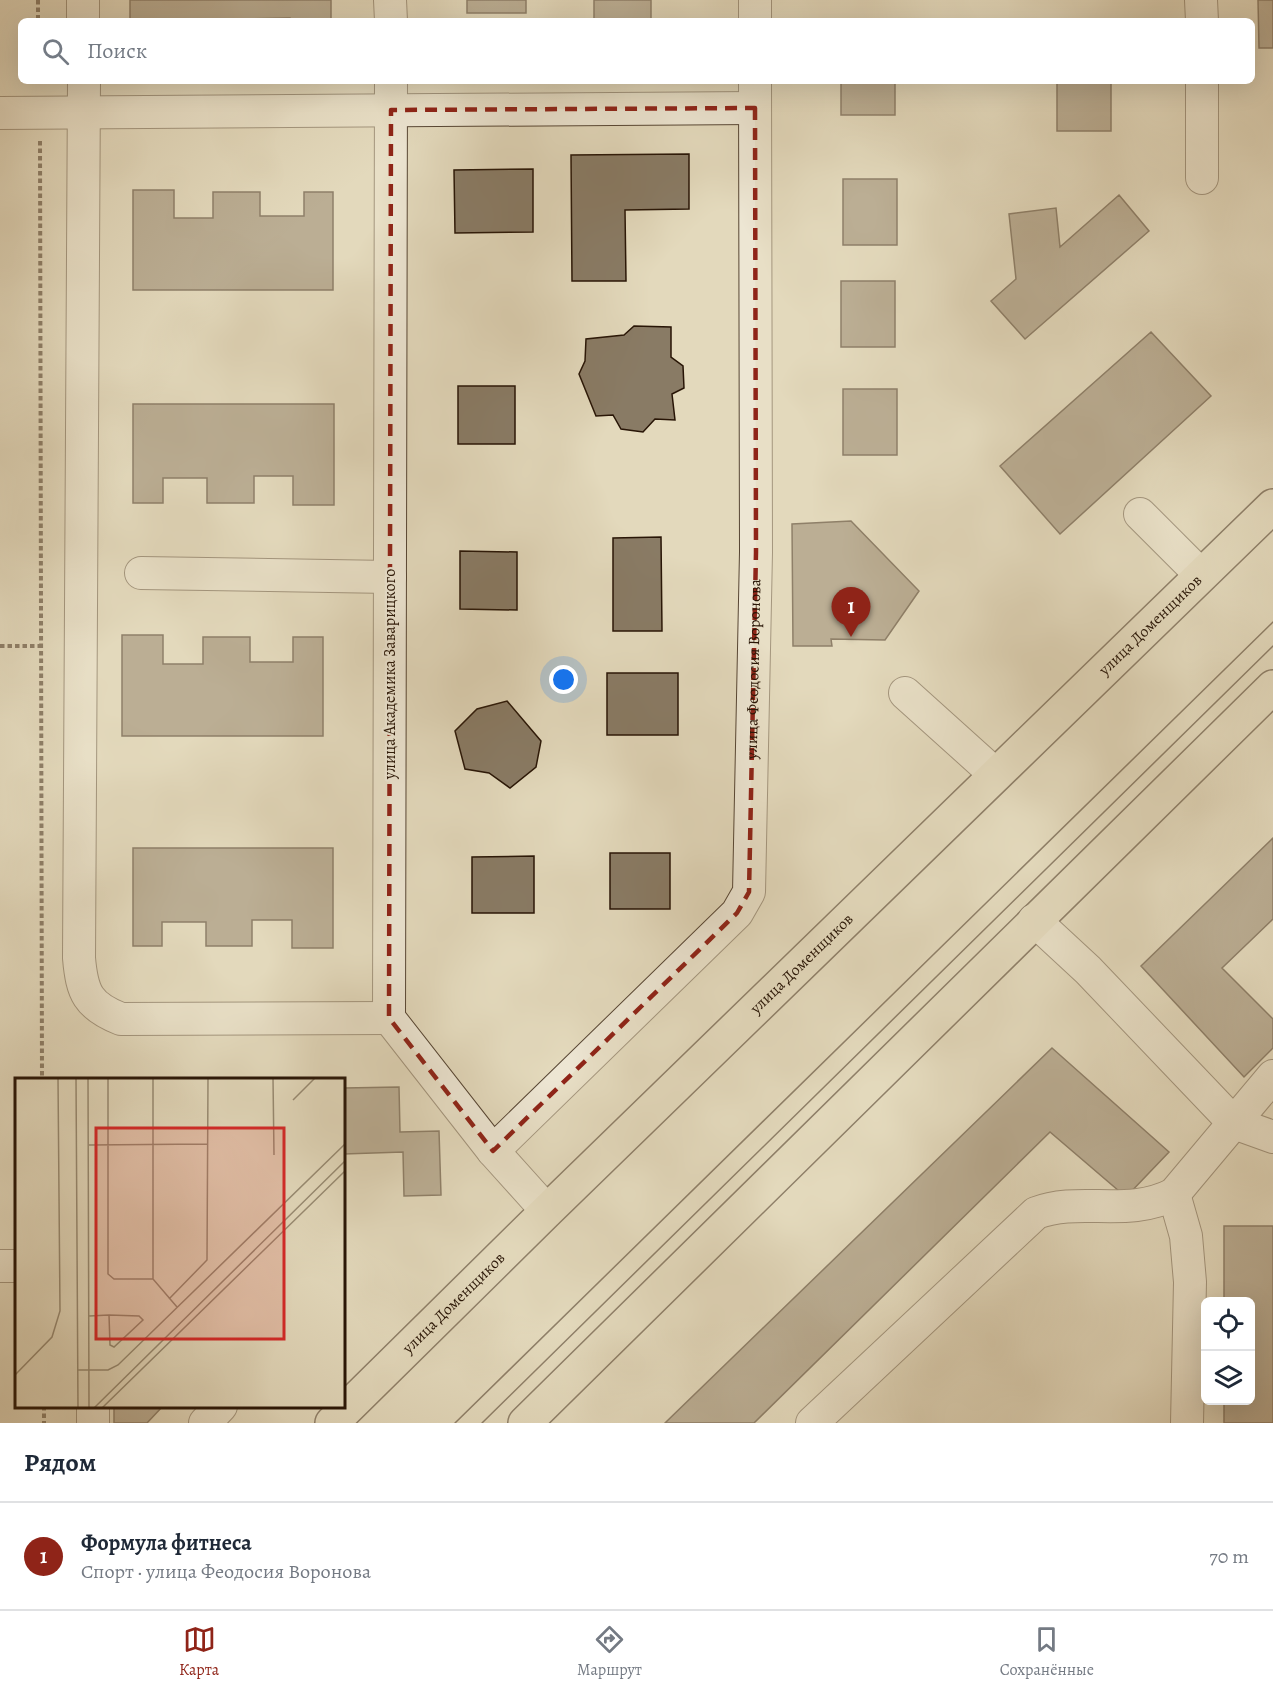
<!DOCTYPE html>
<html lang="ru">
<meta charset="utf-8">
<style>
:root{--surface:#fff;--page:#f2f2f3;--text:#1f2937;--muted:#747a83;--line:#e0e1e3;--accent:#8f2418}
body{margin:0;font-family:Alegreya,serif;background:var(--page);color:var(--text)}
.controls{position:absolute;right:18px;bottom:18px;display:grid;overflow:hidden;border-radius:9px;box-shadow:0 6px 24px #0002}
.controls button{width:54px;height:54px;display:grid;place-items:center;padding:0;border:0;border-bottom:2px solid var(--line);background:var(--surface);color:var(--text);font:30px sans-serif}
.you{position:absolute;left:564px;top:680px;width:21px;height:21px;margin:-15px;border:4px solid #fff;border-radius:50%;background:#1a73e8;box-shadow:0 0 0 9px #1a73e833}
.badge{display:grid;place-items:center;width:39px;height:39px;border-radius:50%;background:var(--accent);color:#fff;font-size:20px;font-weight:700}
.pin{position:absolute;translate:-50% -50px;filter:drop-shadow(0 2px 3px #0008)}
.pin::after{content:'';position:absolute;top:32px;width:21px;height:18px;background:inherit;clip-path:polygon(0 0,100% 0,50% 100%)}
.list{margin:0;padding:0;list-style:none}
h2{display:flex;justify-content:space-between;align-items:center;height:78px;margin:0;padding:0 24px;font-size:26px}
h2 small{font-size:20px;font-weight:400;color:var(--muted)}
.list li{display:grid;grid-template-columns:39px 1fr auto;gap:18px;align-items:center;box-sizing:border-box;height:108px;padding:0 24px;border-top:2px solid var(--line)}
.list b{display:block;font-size:22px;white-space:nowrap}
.list p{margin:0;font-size:20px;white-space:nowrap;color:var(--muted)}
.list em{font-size:20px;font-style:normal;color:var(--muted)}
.icon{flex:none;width:33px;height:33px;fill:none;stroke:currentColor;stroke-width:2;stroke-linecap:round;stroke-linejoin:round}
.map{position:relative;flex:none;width:1273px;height:1423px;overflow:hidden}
.search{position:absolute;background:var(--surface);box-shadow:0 6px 24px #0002;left:18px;right:18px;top:18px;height:66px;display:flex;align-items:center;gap:15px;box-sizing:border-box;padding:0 21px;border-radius:9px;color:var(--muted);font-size:22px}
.sheet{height:186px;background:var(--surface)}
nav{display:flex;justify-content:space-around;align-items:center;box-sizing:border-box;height:84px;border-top:2px solid var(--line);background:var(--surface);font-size:16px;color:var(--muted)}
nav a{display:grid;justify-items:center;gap:3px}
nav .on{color:var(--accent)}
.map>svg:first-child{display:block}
.building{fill:#897b65;stroke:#281506;stroke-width:1.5}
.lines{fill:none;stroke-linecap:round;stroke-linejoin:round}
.minor-casing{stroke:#574634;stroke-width:34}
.major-casing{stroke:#281506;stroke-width:36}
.path{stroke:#281506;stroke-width:4;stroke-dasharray:4.5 3;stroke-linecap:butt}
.minor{stroke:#ede6d3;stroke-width:32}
.major{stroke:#e3d9bc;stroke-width:33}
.tram{stroke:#281506;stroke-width:1.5}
.marked{fill:none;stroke:#8f2418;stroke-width:4.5;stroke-dasharray:12 8;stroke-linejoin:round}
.labels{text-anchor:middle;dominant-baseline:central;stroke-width:4.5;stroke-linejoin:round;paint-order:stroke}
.street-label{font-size:16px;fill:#281506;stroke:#ede6d3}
.inset-road{fill:none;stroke:#988b73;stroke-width:1.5}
.view{fill:#d62828;fill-opacity:0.15;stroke:#d62828;stroke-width:3}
.inset-edge{fill:none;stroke:#281506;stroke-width:3}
</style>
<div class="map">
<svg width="1273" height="1423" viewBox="0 0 1273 1423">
<rect width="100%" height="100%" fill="#e3d9bc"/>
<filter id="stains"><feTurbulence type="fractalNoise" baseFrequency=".00333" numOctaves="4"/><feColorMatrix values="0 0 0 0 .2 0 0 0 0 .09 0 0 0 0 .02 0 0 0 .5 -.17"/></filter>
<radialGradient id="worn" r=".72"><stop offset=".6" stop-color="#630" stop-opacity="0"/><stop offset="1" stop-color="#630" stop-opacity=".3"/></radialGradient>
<path class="building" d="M130,0H331V21H290V18L130,21Z
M467,0H526V13H467Z
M594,0H651V21H594Z
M1258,0H1273V48H1259Z
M841,81H895V115H841Z
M1057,81H1111V131H1057Z
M689,154V209L625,210L626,281H572L571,155Z
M533,169V232L455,233L454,170Z
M843,179H897V245H843Z
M133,190H174V218H213V192H260V216H304V192H333V290H133Z
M1119,195L1149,231L1025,339L991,301L1016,279L1009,214L1056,208L1060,247Z
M841,281H895V347H841Z
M634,326L671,327V357L683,366L684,388L672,394L675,420L655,419L643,432L621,429L613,415L596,416L579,374L585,361L586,339L624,335Z
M1151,332L1211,396L1060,534L1000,466Z
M458,386H515V444H458Z
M843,389H897V455H843Z
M133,404H334V505H293V476H254V503H207V478H163V503H133Z
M851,521L919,591L885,640L831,639L832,646H793L792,524Z
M661,537L662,631H613V538Z
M460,551L517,552V610L460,609Z
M122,635H163V664H203V637H250V662H293V637H323V736H122Z
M607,673H678V735H607Z
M507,701L541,741L536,767L510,788L489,773L465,769L455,731L477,709Z
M1273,838V919L1222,968L1273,1019V1048L1244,1077L1141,966Z
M133,848H333V948H292V920H252V946H206V922H162V946H133Z
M610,853H670V909H610Z
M534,856V913H472V857Z
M1052,1048L1169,1152L1126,1197L1050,1132L754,1423H665Z
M399,1087L400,1132L439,1131L441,1195L404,1196L403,1152L344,1154V1088Z
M1224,1226H1273V1423H1224V1400H1250V1302H1224Z
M114,1406H163L147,1423H114Z"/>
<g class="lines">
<g class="minor-casing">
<g id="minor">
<path d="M83,0V21"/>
<path d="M390,0L391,21"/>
<path d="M1201,0L1202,21"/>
<path d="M755,21V0"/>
<path d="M84,81L79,958C82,993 88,1006 121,1019L389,1018"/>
<path d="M391,81L389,1018L493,1151L547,1211"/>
<path d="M1202,81V178"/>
<path d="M0,113L755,108"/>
<path d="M1140,514L1201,575"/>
<path d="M141,573L390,577"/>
<path d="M905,693L996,775"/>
<path d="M1034,920L1088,970L1234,1123L1273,1137"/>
<path id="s1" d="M493,1151L737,913L749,892L756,552L755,81"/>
<path d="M1174,1194L1186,1236L1190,1282L1187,1423"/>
<path d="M0,1266H16"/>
<path d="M93,1406V1423"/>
<path d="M205,1423L221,1406"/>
<path d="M812,1423L1036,1213C1080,1196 1128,1218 1174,1194L1273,1076"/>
</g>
</g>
<g class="major-casing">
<g id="major">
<path id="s2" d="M332,1423L547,1211L1273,506"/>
<path d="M525,1423L1273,687"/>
</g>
</g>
<path class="path" d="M38,0V21
M40,141L42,1080
M0,646H41
M44,1406V1423"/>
<use href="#minor" class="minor"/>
<use href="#major" class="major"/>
<path class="tram" d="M455,1423L1273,622
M482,1423L1273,646"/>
</g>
<path d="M0 0H1273V1423H0ZM755,108L756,552L749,892L737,913L493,1151L389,1018L391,110Z" fill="#e3d9bc" fill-opacity=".55" fill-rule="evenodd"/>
<path class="marked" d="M755,108L756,552L749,892L737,913L493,1151L389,1018L391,110Z"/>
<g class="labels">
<g class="street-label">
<text stroke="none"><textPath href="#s2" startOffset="1143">улица Доменщиков</textPath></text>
<text stroke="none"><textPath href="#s1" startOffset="588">улица Феодосия Воронова</textPath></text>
<text transform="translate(390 674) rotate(-90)">улица Академика Заварицкого</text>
<text stroke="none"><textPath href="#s2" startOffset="657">улица Доменщиков</textPath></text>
<text stroke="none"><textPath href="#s2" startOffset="171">улица Доменщиков</textPath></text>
</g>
</g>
<g transform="translate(15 1078)">
<rect width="330" height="330" fill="#e3d9bc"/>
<path class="inset-road" d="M61,0L63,330M73,0L74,330M93,0V196L99,201H138M138,0V201L162,229M258,0L259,77M278,22L300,0M74,67L192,66M154,221L192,182L193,0M74,238L94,237L124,238L128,242L99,269L95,267L94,237M63,292H93L103,287L330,66M0,297L37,259L45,233L43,0M79,330L330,83M87,330L330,93"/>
<path class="view" d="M81,50H269V261H81Z"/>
<rect width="330" height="330" class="inset-edge"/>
</g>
<rect width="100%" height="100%" filter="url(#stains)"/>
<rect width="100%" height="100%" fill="url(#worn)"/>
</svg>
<div class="controls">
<button><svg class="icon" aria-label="locate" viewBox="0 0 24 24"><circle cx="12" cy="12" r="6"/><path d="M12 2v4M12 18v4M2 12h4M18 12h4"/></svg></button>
<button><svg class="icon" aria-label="layers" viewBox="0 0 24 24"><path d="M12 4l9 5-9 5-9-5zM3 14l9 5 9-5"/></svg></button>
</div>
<div class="you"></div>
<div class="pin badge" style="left:851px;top:637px">1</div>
<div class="search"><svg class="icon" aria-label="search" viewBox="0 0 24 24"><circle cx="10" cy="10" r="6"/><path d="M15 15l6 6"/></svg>Поиск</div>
</div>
<section class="sheet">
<h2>Рядом<small></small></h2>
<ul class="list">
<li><span class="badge">1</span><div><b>Формула фитнеса</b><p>Спорт · улица Феодосия Воронова</p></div><em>70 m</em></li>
</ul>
</section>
<nav>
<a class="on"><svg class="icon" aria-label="map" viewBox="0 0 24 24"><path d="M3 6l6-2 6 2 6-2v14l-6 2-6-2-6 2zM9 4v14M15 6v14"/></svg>Карта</a>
<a><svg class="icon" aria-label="directions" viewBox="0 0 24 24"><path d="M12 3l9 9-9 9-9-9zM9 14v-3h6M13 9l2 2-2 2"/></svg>Маршрут</a>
<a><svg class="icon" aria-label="saved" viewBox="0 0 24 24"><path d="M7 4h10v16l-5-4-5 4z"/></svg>Сохранённые</a>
</nav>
